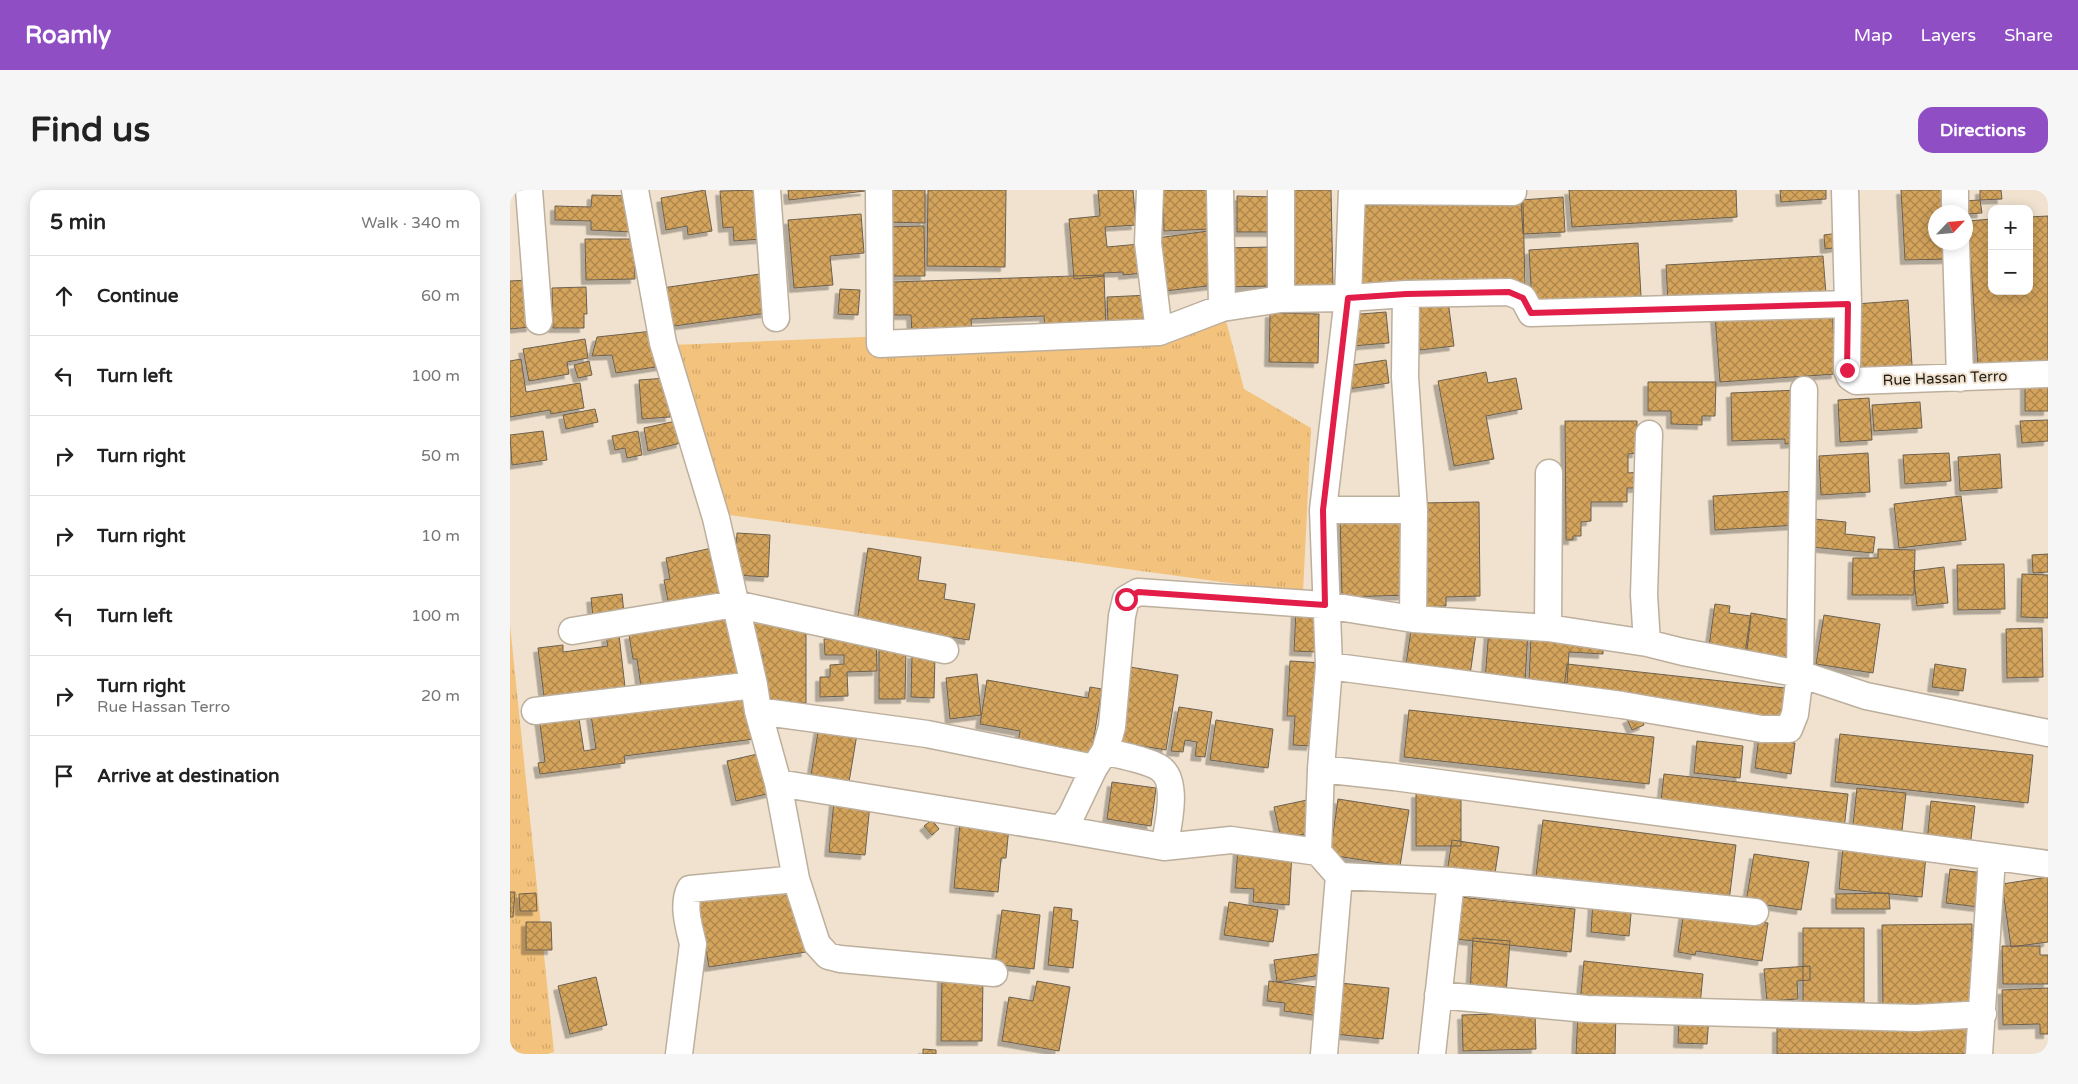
<!DOCTYPE html>
<meta charset="utf-8">
<style>
:root{--surface:#fff;--page:#f6f6f6;--text:#222;--muted:#767676;--line:#e0e0e0;--accent:#8f4ec3}
body{margin:0;font-family:"Varela Round",sans-serif;background:var(--page);color:var(--text)}
.controls{position:absolute;right:15px;top:15px;display:grid;overflow:hidden;border-radius:10px;box-shadow:0 2px 12px #0003}
.controls button{width:45px;height:45px;display:grid;place-items:center;padding:0;border:0;border-bottom:1px solid var(--line);background:var(--surface);color:var(--text);font:25px sans-serif}
.compass{position:absolute;left:1418px;top:15px;width:45px;height:45px;border-radius:50%;background:var(--surface);box-shadow:0 2px 12px #0003;rotate:64deg}
.stop{position:absolute;width:15px;height:15px;margin:-11px;border:4px solid #e11d48;border-radius:50%;background:#fff}
.stop.end{background:#e11d48;border-color:#fff;box-shadow:0 1px 5px #0008}
.list{margin:0;padding:0;list-style:none}
h2{display:flex;justify-content:space-between;align-items:center;height:65px;margin:0;padding:0 20px;font-size:21px}
h2 small{font-size:16px;font-weight:400;color:var(--muted)}
.list li{display:grid;grid-template-columns:32px 1fr auto;gap:15px;align-items:center;box-sizing:border-box;height:80px;padding:0 20px;border-top:1px solid var(--line)}
.list b{display:block;font-size:19px;white-space:nowrap}
.list p{margin:0;font-size:16px;white-space:nowrap;color:var(--muted)}
.list em{font-size:16px;font-style:normal;color:var(--muted)}
.icon{flex:none;width:28px;height:28px;fill:none;stroke:currentColor;stroke-width:2;stroke-linecap:round;stroke-linejoin:round}
.map{position:relative;flex:none;width:1538px;height:864px;overflow:hidden;border-radius:15px}
header{display:flex;align-items:center;gap:30px;box-sizing:border-box;height:70px;padding:0 25px;background:var(--accent);color:#fff}
header strong{font-size:24px}
nav{display:flex;gap:28px;margin-inline-start:auto;font-size:18px}
.intro{display:flex;align-items:center;justify-content:space-between;box-sizing:border-box;height:120px;padding:0 30px}
h1{margin:0;font-size:35px}
.button{padding:12px 22px;border-radius:15px;background:var(--accent);color:#fff;font-size:18px;font-weight:700}
main{display:flex;gap:30px;padding:0 30px}
aside{flex:1;background:var(--surface);border-radius:15px;box-shadow:0 2px 12px #0003}
.map>svg:first-child{display:block}
.grass{fill:url(#grass-tufts)}
.building{fill:url(#building-cross-hatch);stroke:#6d6150;filter:url(#shadow)}
.lines{fill:none;stroke-linecap:round;stroke-linejoin:round}
.minor-casing{stroke:#bdaf9d;stroke-width:29}
.minor{stroke:#fff;stroke-width:26}
.route{stroke:#e11d48;stroke-width:6}
.labels{text-anchor:middle;dominant-baseline:central;stroke-width:4;stroke-linejoin:round;paint-order:stroke}
.street-label{font-size:15px;fill:#211c15;stroke:#f0e2cf}
</style>
<header>
<strong>Roamly</strong>
<nav><a>Map</a><a>Layers</a><a>Share</a></nav>
</header>
<div class="intro"><h1>Find us</h1><a class="button">Directions</a></div>
<main>
<aside>
<h2>5 min<small>Walk · 340 m</small></h2>
<ul class="list">
<li><svg class="icon" aria-label="ahead" viewBox="0 0 24 24"><path d="M12 20V5M6 11l6-6 6 6"/></svg><div><b>Continue</b></div><em>60 m</em></li>
<li><svg class="icon" aria-label="left" viewBox="0 0 24 24"><path d="M17 20v-9H6M10 6l-5 5 5 5"/></svg><div><b>Turn left</b></div><em>100 m</em></li>
<li><svg class="icon" aria-label="right" viewBox="0 0 24 24"><path d="M7 20v-9h11M14 6l5 5-5 5"/></svg><div><b>Turn right</b></div><em>50 m</em></li>
<li><svg class="icon" aria-label="right" viewBox="0 0 24 24"><path d="M7 20v-9h11M14 6l5 5-5 5"/></svg><div><b>Turn right</b></div><em>10 m</em></li>
<li><svg class="icon" aria-label="left" viewBox="0 0 24 24"><path d="M17 20v-9H6M10 6l-5 5 5 5"/></svg><div><b>Turn left</b></div><em>100 m</em></li>
<li><svg class="icon" aria-label="right" viewBox="0 0 24 24"><path d="M7 20v-9h11M14 6l5 5-5 5"/></svg><div><b>Turn right</b><p>Rue Hassan Terro</p></div><em>20 m</em></li>
<li><svg class="icon" aria-label="arrive" viewBox="0 0 24 24"><path d="M6 21V4h12l-3 4 3 4H6"/></svg><div><b>Arrive at destination</b></div></li>
</ul>
</aside>
<div class="map">
<svg width="1538" height="864" viewBox="0 0 1538 864">
<defs>
<pattern id="grass-tufts" width="24" height="20" patternUnits="userSpaceOnUse" patternTransform="scale(1.25)"><rect width="24" height="20" fill="#f3c27c"/><path d="M3 7l-1-3M5 7V3M7 7l1-3M15 17l-1-3M17 17v-4M19 17l1-3" fill="none" stroke="#d0a66a"/></pattern>
<pattern id="building-cross-hatch" width="8" height="8" patternUnits="userSpaceOnUse" patternTransform="scale(1.25)"><rect width="8" height="8" fill="#d4a45d"/><path d="M0 0l8 8M0 8l8-8" fill="none" stroke="#ac854c"/></pattern>
<filter id="shadow"><feDropShadow dx="-4.5" dy="4.5" stdDeviation="0" flood-color="#0004"/></filter>
</defs>
<rect width="100%" height="100%" fill="#f0e2cf"/>
<path class="grass" d="M714,123L734,199L801,238L793,403L212,324L162,155L619,136Z
M0,435L44,862L37,864H0Z"/>
<path class="building" d="M195,0L202,41L178,45L177,36L156,40L151,8Z
M248,0L251,49L224,51L223,37L213,38L210,1Z
M278,0H355V1L279,10Z
M376,0H415V33L376,32Z
M418,0H496L495,77L417,76Z
M588,0H623L626,35L595,37L597,57L630,54L633,83L613,85V82L594,83V86L564,89L559,29L590,26Z
M653,0H700L701,39L654,41Z
M772,0H821L823,95L774,96Z
M1059,0H1226L1227,27L1062,37Z
M1270,0H1316V9L1271,12Z
M1391,0H1437V22H1426V52H1439V69L1395,70Z
M1470,0H1491L1492,9L1470,10Z
M82,5L122,6L121,42L81,40V31L45,30V16L81,17Z
M727,6L763,7V42H727Z
M1053,7L1055,42L1013,44L1011,10Z
M1470,10L1472,23L1456,24L1452,11Z
M1013,12L1015,97L848,101L846,16Z
M351,24L354,63L320,66L323,95L284,98L278,30Z
M1538,26V172L1468,176L1458,31L1482,29V101H1519V27Z
M414,36L415,86H375V37Z
M698,41L705,95L647,102L640,49Z
M1329,43L1331,57L1315,59L1314,45Z
M75,49H124L125,89L76,90Z
M1128,53L1131,106L1022,113L1019,60Z
M761,57L762,96L714,97L713,58Z
M1313,66L1316,104L1158,113L1156,75Z
M250,84L256,123L157,137L152,98Z
M594,85L596,138L535,140L534,126L461,129L462,142L402,144L401,125H384L383,92Z
M18,90L21,137L0,139V91Z
M76,97L77,124H74V138H43L42,98Z
M330,99L350,100L348,125L328,124Z
M641,105L643,131L598,133L597,107Z
M1398,110L1402,175L1350,178L1346,114Z
M938,111L944,156L910,160L905,115Z
M1322,119L1326,184L1210,192L1205,126Z
M876,122L879,153L842,156L839,125Z
M760,123L809,124L808,173L759,172Z
M143,141L152,176L106,183L102,165L82,166L87,147Z
M75,149L78,168L57,172L59,184L19,191L13,159Z
M11,169L16,202L70,193L74,218L41,224L40,220L0,227V171Z
M876,170L879,193L838,199L835,176Z
M79,171L82,185L68,188L64,175Z
M976,182L978,193L1006,188L1012,219L976,226L984,269L944,276L928,191Z
M157,188L160,227L132,229L129,190Z
M1138,192H1206L1205,226H1192V235L1161,234V221H1138Z
M1515,193H1538V221H1515Z
M1288,200L1290,253L1275,254V249L1222,251L1221,203Z
M1359,208L1362,250L1330,252L1328,210Z
M1410,212L1412,238L1364,241L1362,215Z
M85,219L88,232L56,239L53,225Z
M1538,230V251L1512,253L1510,231Z
M166,231L171,253L138,261L134,238Z
M1055,231H1127V263L1118,264V283L1130,282V298H1117V312H1081V331L1071,332V346H1063V350H1056Z
M33,241L37,270L2,275L0,245Z
M128,241L132,265L117,268L115,258L105,260L102,246Z
M1358,263L1360,302L1311,305L1309,266Z
M1439,263L1441,291L1395,294L1393,265Z
M1490,264L1492,298L1450,301L1448,267Z
M1286,301L1288,335L1205,340L1203,306Z
M1451,306L1456,350L1389,358L1384,314Z
M969,312L970,406L936,407V416L912,417L911,313Z
M899,322L901,405L832,407L830,323Z
M1304,329L1336,332L1335,344L1365,347L1363,363L1301,357Z
M227,343L260,345L258,387L225,385Z
M202,358L212,405L159,416L154,390L160,389L156,368Z
M358,358L411,367L408,390L436,394L434,409L465,414L459,450L347,432Z
M1368,359L1405,360L1404,405H1342L1343,368H1368Z
M1538,364V382L1523,383L1522,365Z
M1494,374L1495,419L1448,420L1447,375Z
M1434,377L1438,413L1407,416L1403,381Z
M1512,384L1538,385V428L1511,427Z
M112,404L114,423L83,427L81,408Z
M1205,414L1220,416L1219,423L1241,426L1237,460L1199,456Z
M786,420L807,421L806,462L784,461Z
M1241,423L1286,431L1280,470L1235,463Z
M1314,425L1370,434L1363,483L1306,474Z
M223,428L232,489L132,504L127,469H123L119,445Z
M241,431L296,438V513L251,512L253,465H241Z
M902,433L966,443L959,492L895,482Z
M979,438L1018,440L1015,493L975,491Z
M1532,438L1533,487L1497,488L1496,439Z
M109,445L115,497L34,507L28,458L53,455V462L98,456L96,447Z
M1021,447L1093,451V464L1059,462L1057,493L1019,490Z
M366,448L367,481L337,482L338,506L310,507V487H320V475L334,474V465H315L314,449Z
M369,457H396L395,509H369Z
M402,464L425,465L424,508L401,507Z
M780,471L813,473L801,556L783,555L785,526H777Z
M1057,474L1275,498L1272,528L1053,505Z
M1425,474L1456,479L1453,501L1422,497Z
M620,477L668,485L656,560L608,552Z
M467,484L471,525L440,529L436,488Z
M477,490L578,508L580,497L592,499L581,565L508,553L510,541L470,534Z
M238,504L244,549L114,566L115,573L30,584L28,573L35,572L29,527L68,522L74,561L86,559L81,525Z
M669,517L702,522L695,567L685,566L687,552L675,550L673,562L661,561Z
M899,520L1144,547L1139,594L894,567Z
M1130,524L1134,535L1122,540L1117,529Z
M706,530L763,539L758,578L700,570Z
M309,536L347,544L339,592L301,585Z
M1330,544L1523,565L1518,613L1325,592Z
M1249,547L1285,553L1281,584L1245,578Z
M1187,551L1233,556L1230,588L1184,583Z
M252,563L261,603L226,611L217,571Z
M1154,584L1338,604L1334,639L1150,620Z
M602,592L646,598L641,636L597,629Z
M1347,598L1396,603L1391,650L1342,644Z
M906,603L951,604V656H906Z
M828,609L899,620L890,676L820,665Z
M797,610L804,642L771,649L764,617Z
M324,611L360,614L355,665L319,662Z
M1421,611L1465,616L1460,657L1417,652Z
M422,630L429,639L422,645L414,636Z
M1033,630L1226,655L1219,711L1026,686Z
M450,633L499,637L496,668H491L488,702L444,698Z
M942,650L989,657L984,690L937,683Z
M728,657L782,662L779,715L743,712L744,699L725,698Z
M1333,657L1416,666L1412,707L1329,699Z
M1244,664L1299,672L1291,720L1236,712Z
M1440,679L1474,683L1469,717L1436,713Z
M1538,687V752L1501,757L1492,694Z
M285,695L296,762L199,777L187,706Z
M0,702H5L3,727H0Z
M26,703L27,721H10L9,704Z
M1379,703L1380,719H1326V704Z
M950,707L1065,719L1061,762L946,749Z
M1083,710L1122,713L1119,746L1081,742Z
M719,712L768,720L763,752L714,745Z
M544,717L562,719L561,730L568,731L563,778L538,775Z
M492,720L530,725L524,779L485,774Z
M1174,720L1258,733L1252,771L1186,761L1185,765L1168,762Z
M16,732H41L42,760H16Z
M1462,734L1463,820L1373,821L1372,735Z
M1293,738H1354V818H1293Z
M963,748L1000,751L996,804L960,802Z
M1492,756H1530V765H1538V794H1493Z
M808,764L811,785L767,792L764,770Z
M1074,771L1193,784L1189,826L1070,813Z
M1300,776V790L1287,791L1288,809L1257,811L1254,779Z
M86,787L97,835L60,844L48,796Z
M432,787L473,788L472,851H431Z
M527,791L560,797L549,861L492,851L499,807L523,811Z
M759,791L814,798L810,826L774,821L775,813L757,811Z
M830,793L879,798L873,849L824,844Z
M1538,798V844H1530V834L1493,835L1492,800Z
M1068,822L1106,823L1105,864H1066Z
M1025,823L1026,859L953,861L952,825Z
M1169,825L1199,826L1197,854L1168,853Z
M1460,836V864H1267V838Z
M413,859L426,860V864H413Z"/>
<g class="lines">
<g class="minor-casing">
<path id="minor" d="M19,0L29,131
M125,0L153,153L206,328L244,495L248,521L268,593L286,689L180,699C172,715 179,737 183,754L169,864
M257,0L266,128
M369,0L370,154L649,142L712,118L771,109
M640,0L638,53L649,142
M710,0L712,118
M771,0V109L838,108L813,320H904
M842,0L838,108L896,104L999,102L1013,108L1021,123L1338,114
M1335,0L1338,114L1337,180L1340,187L1346,191L1538,184
M1445,0V22
M842,1L1003,2
M1446,52L1450,188
M896,104L895,187L904,320L903,429
M813,320L819,476L811,579L808,662L829,686L941,691L922,864
M1038,438L1039,283
M62,441L225,414L435,460
M1137,453L1134,405L1139,244
M819,476L1112,515L1252,539H1279L1285,524L1290,484L1294,200
M25,521L244,495
M248,521L417,544L584,578L595,561L602,537L612,426L616,409L628,402L815,415L903,429L1038,438L1137,453L1173,462L1290,484L1356,506L1538,543
M595,561C611,566 634,569 648,577C670,588 658,637 654,657
M811,579L884,587L1538,674
M268,593L551,639L561,626L584,578
M551,639L654,657L721,650L808,662
M286,689L307,754L318,766L330,769L484,783
M941,691L1245,722
M928,805L1077,819L1406,828L1473,824
M814,864L829,686
M1469,864L1482,668"/>
</g>
<use href="#minor" class="minor"/>
</g>
<g class="lines">
<path class="route" d="M616,409L628,402L815,415L813,320L838,108L896,104L999,102L1013,108L1021,123L1338,114L1337,180"/>
</g>
<g class="labels">
<g class="street-label">
<text transform="translate(1435 188) rotate(-2)">Rue Hassan Terro</text>
</g>
</g>
</svg>
<div class="controls">
<button>+</button>
<button>−</button>
</div>
<svg class="compass" viewBox="-18 -18 36 36"><path d="M0-13l5 13h-10z" fill="#e53935"/><path d="M0 13l5-13h-10z" fill="#767676"/></svg>
<div class="stop" style="left:616px;top:409px"></div>
<div class="stop end" style="left:1337px;top:180px"></div>
</div>
</main>
